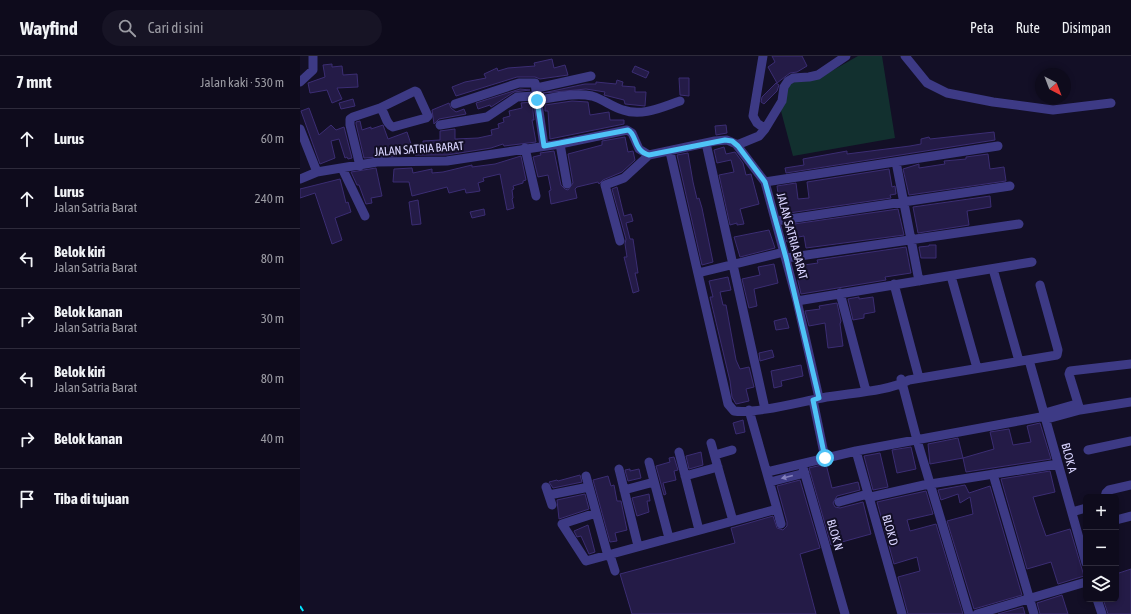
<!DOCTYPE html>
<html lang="id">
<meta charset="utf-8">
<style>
:root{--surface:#0e0b1c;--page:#171425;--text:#f1f3f6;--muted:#9b9ba3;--line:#2e2b3b}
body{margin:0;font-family:"Asap Condensed",sans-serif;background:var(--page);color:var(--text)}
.controls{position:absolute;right:12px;bottom:12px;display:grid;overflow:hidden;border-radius:6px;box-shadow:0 2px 6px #0003}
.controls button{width:36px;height:36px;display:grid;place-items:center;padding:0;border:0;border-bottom:1px solid var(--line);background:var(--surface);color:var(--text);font:20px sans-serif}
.compass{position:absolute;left:735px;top:12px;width:36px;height:36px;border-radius:50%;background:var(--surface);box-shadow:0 2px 6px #0003;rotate:138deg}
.stop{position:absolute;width:12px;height:12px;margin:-9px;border:3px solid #4fc3f7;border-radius:50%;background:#fff}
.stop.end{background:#4fc3f7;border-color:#fff;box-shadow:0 1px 4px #0008}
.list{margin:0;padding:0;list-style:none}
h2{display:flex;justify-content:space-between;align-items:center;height:52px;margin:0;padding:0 16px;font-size:17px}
h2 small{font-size:13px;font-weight:400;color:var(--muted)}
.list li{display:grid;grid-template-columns:26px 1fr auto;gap:12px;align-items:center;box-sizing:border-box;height:60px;padding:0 16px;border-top:1px solid var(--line)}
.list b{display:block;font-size:15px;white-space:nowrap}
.list p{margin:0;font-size:13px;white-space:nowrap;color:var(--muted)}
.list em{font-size:13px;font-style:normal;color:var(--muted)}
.icon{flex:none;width:22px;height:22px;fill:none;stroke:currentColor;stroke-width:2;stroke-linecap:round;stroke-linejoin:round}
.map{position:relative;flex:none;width:831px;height:558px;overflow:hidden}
header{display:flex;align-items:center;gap:24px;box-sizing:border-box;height:56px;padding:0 20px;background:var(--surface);border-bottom:1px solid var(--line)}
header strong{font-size:19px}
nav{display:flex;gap:22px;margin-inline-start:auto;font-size:14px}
.search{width:280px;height:36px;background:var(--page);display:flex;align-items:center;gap:10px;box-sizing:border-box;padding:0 14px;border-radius:22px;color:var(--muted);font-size:15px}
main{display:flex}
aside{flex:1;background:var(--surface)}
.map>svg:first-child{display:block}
.green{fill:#12302f}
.building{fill:#241b47;stroke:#3b2d73}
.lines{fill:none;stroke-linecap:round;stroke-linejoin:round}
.minor{stroke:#3d3a85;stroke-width:9}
.rail{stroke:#00e5ff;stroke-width:2;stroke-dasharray:6 5;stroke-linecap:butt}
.oneway{fill:#837fbc}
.route{stroke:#4fc3f7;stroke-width:5}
.labels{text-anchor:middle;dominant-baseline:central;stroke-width:4;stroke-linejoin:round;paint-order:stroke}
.street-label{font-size:12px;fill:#d9d4ff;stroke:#130f26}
</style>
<header>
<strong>Wayfind</strong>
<div class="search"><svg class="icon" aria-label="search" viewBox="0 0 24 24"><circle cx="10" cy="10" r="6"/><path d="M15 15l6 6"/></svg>Cari di sini</div>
<nav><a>Peta</a><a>Rute</a><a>Disimpan</a></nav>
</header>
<main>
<aside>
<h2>7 mnt<small>Jalan kaki · 530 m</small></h2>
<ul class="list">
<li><svg class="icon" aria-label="ahead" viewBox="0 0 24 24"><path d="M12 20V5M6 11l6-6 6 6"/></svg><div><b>Lurus</b></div><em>60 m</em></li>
<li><svg class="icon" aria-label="ahead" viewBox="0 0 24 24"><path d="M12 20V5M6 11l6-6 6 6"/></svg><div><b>Lurus</b><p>Jalan Satria Barat</p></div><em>240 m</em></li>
<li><svg class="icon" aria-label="left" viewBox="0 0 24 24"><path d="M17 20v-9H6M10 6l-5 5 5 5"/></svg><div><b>Belok kiri</b><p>Jalan Satria Barat</p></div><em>80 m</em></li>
<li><svg class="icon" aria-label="right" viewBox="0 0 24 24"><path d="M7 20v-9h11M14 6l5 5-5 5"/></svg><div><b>Belok kanan</b><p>Jalan Satria Barat</p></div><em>30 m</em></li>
<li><svg class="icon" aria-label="left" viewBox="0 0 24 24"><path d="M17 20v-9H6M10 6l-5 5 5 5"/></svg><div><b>Belok kiri</b><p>Jalan Satria Barat</p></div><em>80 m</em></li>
<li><svg class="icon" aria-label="right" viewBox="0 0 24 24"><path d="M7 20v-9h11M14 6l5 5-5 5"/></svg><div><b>Belok kanan</b></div><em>40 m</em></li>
<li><svg class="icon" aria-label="arrive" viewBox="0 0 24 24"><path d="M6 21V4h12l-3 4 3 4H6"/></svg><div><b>Tiba di tujuan</b></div></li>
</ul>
</aside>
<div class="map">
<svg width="831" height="558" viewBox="0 0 831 558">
<rect width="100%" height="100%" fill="#130f26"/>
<path class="green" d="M558,0H582L595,82L493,100L481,55L489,29L494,26L521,21Z"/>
<path class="building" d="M472,0H502L507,10L497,16L490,17L477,27L468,11L475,6Z
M252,3L254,12L265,9L268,19L240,23L235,21H217L156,40L152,31L165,26L186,22L184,18L197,12L198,15L208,12L235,10L234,7Z
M32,8V11L42,10L43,19L57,18L58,31L37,32L42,43L32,47L27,34L10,37L8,27L25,21L23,9Z
M335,10L349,16L346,22L332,16Z
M379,22H389V40L380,39Z
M317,24L323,26L322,30L335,31V36H346L345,50L325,48L324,44L304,39L305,36L286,33L243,37L285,28H296V26L316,28Z
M476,27L479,29L477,35L464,48L461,46L462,41Z
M220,33L230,34L214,36L191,51L190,49L178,53L176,47Z
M53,43L55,50L41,53L39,47Z
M272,45L288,46L290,59L309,56L310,64H324V68L250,83L248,55H245V49Z
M232,46L234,64H232L236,86L204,90L203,88L191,92L147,99H115V90H123V85L140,84V75L155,73V83L178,82L192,79L191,74L199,72L198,68L204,66L203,62L210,60L209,55L222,52L221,47Z
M149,47L151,52L156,56L164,53L166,58L139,63L134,68L132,54Z
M9,52L19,79L31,69L36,74L44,71L52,102L48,103L47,101L45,102L39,83L31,85L35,102L20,108L1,55Z
M60,65L62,74L71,71V73L83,69L88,83L107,76L111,88L98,93L97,100L64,102L56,68V66Z
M426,69L427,77L416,79L415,70Z
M694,76L695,84L486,117L485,112L504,109L503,103L547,95V98L610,90L621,88V83L629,81L630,83Z
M325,81L328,96L333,95L335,104L322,116L303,124L299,128L298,126L277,131L275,133L277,142L251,148L249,135L251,134L248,119L238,121L233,101L241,99L240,97L254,95L261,129L265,133L268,134L273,127L268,98L302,89V85Z
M424,91L426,98L435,96L443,107L446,119L451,118L459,148L440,153L444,168L437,169V167L430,169L419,119L434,116L431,104L417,107L414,94Z
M388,97L393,126L397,143L399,142L402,152L413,206L402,209L377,99Z
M688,98L690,113L704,111L706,125L609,139L603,113L619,108V112L645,108L644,105L666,103V101Z
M221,100L226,124L223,125V127L213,130L214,133L212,134L213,142L212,143L214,152L207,154L200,118L183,122L184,125L178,127L180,135L174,136L166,137L165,133L149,137L147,131L112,140L109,126H93L94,113L112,112L113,117L132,113V117L143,116L172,109V111L195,108Z
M76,112L82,140L71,142L72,147L66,148L59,129H57L51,116Z
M589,113L592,131L595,130L596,138L590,139L591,142L489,157L487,144L479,145L477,130L496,127L498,143L509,142L507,126Z
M40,123L46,147L48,146L51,156L35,162L42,184L32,188L15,137L0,142V133Z
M317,131L324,160L331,158L333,165L326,167L330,183H333L338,217H335L339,235L333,237L324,201H327L325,188L326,183L312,133Z
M690,140L691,151L667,155L669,169L618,177L613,151Z
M118,144L121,168L112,169L109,146Z
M184,153L185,159L172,162L170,156Z
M598,153L604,179L506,192L504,180L493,182L494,185L487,186L486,177L495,176L494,168Z
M469,174L475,192L440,201L434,181Z
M629,189H636V202H621L619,191L629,190Z
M606,191L611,217L585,221L586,224L501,238L498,225L497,210L518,207L517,204Z
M474,208L478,227L454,233L457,250L449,252L442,223L460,219L458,211Z
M428,221L431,234L420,236L423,249H426L436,304L440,313L449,311L454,331L446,333L449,345L436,348L432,341L430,325L410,241H413L409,225Z
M559,241V243L573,241L575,256L564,258V262L553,264L548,243Z
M537,247L541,265L540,268L543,290L528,292L525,267L509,270L505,255L520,253L519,250Z
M486,262L489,272L476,274L474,265Z
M472,294L474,301L460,305L459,297Z
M501,309L503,320L481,325L482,330L474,332L471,315Z
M443,364L445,376L436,378L433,367Z
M740,367L751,403L666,416L663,402L694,393L690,376L709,373L713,389L731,386L727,370Z
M658,382L663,402L630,408L628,388Z
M611,391L616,413L597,417L592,394Z
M401,396L403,409L389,413L386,400Z
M580,397L588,431L573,434L564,400Z
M374,401L378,414L374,415L376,424L363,427L366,438L364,439L356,410L370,406L369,402Z
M526,408L532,432L558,426L560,434L537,440L533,447L535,451L540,452L563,446L571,478L531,489L509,412Z
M330,413V415L339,413L341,422L328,425L325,414Z
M750,415L755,436L733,441L741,466L746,480L770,473L784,520L758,528L751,506L727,513L701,423Z
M280,419L282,426L253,432L249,426L257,424L258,425Z
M308,420L311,430L314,429L317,445H321L327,474L315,477L317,485L310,486L293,424Z
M500,424L520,492L500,498L516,558H332L320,518L435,487L431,472L435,471L473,460L477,472L483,474L487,470V466L477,430Z
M665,429L669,437L690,430L722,539L674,553L647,465L673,458L670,441L660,447L658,438L641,444L638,434Z
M626,435L633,458L607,464L610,475L636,468L663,558H608L598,521L620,515L617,501L594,508L577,446Z
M285,438L289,453L259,463L257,444Z
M349,438L350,445H347L349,456L337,460L332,442Z
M288,469L295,496L289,498L281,480L277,481L274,475Z
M831,513V558H808L803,543H816V518Z
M762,539L768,558H740L737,547Z
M723,551L725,558H698Z"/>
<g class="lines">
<path class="minor" d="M463,0L453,60L457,67L465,73
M605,0L627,27L647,37L693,46L753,54L811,47
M0,26L13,14V0
M237,32L291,20
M237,44C254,42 274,36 292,40C303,43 312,51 323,54C342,61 362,51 380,45
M155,48L219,27H235L244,90
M140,69L187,61L217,41L236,40
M0,73L17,116
M406,87L465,353
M260,88L267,128
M437,89L459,80L465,73L482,45L484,31L488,25L493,22L509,21L518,19L546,0
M225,92L236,140
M370,96L428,348L434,355C455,358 500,346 522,342C547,337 587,336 609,324L757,299L758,294L740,229
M596,106L619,225
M60,110L50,69V63L53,61L80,52C86,57 85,68 93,71L126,62L128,60L117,36L115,35L80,52
M42,112L65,160
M0,123L17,116L77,106L147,105L260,88L327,74L332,77L339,93L349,99L415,85L427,84L436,88L465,126L497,245L519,342
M465,126L698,90
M476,165L710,130
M320,185L305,129L324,122L349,99
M486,202L719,168
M693,213L719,305
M398,217L484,196
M651,220L677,312
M594,228L619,322
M540,237L566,335
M497,245L732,206
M729,304L786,507
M601,323L617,384L669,558
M513,344L525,402
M780,354L769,318L770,315L831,308
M745,357L773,349
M747,363L780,354L831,346
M411,387L433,465
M788,394L831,385
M556,395L602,558
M379,396L399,474
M415,399L432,394
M349,406L369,482
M502,408L545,558
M319,413L338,490
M467,416L556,395L746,360
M693,418L734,558
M286,420L308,500
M385,420L418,411
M470,426L505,417
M246,431L252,449
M324,434L354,426
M249,439L289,431
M805,441L806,437L809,434L831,429
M539,446L564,439L571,441L624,429L758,408
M477,453L481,468
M772,456L786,452
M296,457L262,468L286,505L477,453L449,354
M816,464L831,460
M310,499L315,515
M797,543L802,558
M677,558L786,526"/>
<path class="rail" d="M0,550L5,558"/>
</g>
<defs><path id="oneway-solid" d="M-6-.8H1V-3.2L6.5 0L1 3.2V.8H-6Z"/></defs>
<use class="oneway" href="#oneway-solid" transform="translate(487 421) rotate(166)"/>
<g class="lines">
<path class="route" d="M237,44L244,90L328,74C337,78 333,95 349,99L425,84L432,85L438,90L465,126L486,202L519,342L513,344L525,402"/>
</g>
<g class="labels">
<g class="street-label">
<text transform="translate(119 93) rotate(-4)">JALAN SATRIA BARAT</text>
<text transform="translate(492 180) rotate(75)">JALAN SATRIA BARAT</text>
<text transform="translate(769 402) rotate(75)">BLOK A</text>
<text transform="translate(590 474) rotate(75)">BLOK D</text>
<text transform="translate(535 479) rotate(74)">BLOK N</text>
</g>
</g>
</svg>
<div class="controls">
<button>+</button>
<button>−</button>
<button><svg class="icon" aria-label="layers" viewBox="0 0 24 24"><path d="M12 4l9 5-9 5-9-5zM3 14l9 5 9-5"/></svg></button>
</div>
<svg class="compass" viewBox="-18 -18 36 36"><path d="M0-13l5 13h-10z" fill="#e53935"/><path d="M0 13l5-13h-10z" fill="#9b9ba3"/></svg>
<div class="stop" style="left:525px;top:402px"></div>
<div class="stop end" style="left:237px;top:44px"></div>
</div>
</main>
